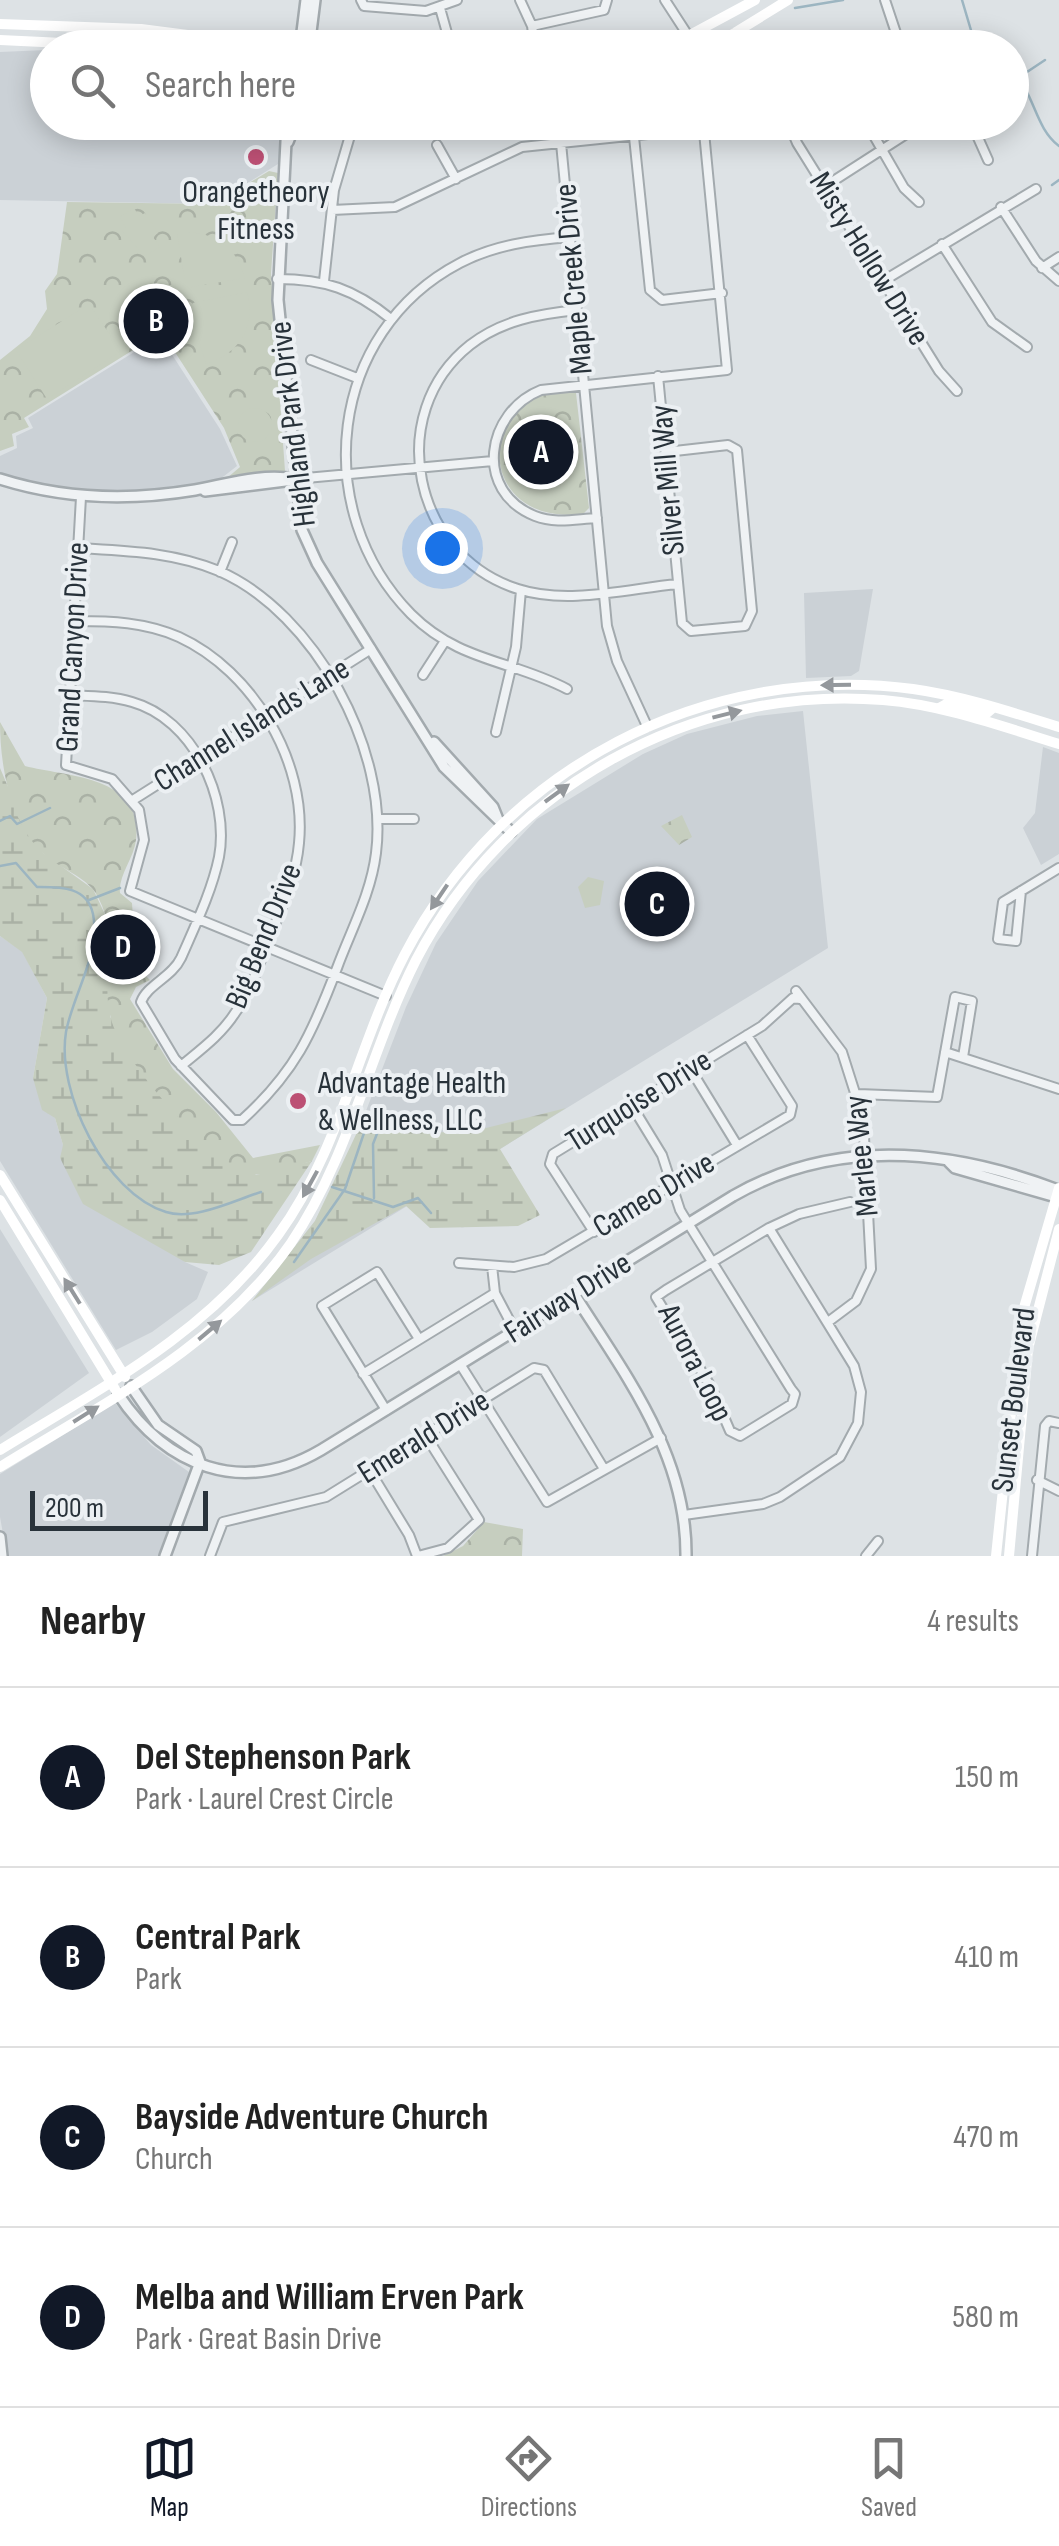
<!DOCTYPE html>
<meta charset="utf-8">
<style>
:root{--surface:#fff;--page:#f2f2f2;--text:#222;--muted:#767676;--line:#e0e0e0;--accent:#111827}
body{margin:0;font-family:"Sofia Sans Condensed",sans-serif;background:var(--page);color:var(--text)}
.scale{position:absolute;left:30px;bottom:25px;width:178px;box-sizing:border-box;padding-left:10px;border:5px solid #28323a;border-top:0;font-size:28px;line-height:35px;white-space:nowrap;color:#28323a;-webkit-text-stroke:8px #ecf0f3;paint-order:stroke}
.you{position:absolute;left:442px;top:548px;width:35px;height:35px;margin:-25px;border:8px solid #fff;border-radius:50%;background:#1a73e8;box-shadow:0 0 0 15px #1a73e833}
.badge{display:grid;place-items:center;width:65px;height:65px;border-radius:50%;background:var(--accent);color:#fff;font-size:32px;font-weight:700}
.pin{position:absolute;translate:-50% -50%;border:5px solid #fff;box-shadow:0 2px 10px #0006}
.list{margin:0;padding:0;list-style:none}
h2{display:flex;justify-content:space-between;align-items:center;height:130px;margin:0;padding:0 40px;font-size:42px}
h2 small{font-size:32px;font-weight:400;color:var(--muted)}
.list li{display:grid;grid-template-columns:65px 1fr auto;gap:30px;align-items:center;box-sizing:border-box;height:180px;padding:0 40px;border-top:2px solid var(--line)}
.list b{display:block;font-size:38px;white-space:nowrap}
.list p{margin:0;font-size:32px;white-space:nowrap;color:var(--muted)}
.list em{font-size:32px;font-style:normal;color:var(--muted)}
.icon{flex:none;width:55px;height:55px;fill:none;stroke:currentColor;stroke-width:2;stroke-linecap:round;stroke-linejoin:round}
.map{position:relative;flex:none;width:1059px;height:1556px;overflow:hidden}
.search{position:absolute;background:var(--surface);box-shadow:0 5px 25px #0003;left:30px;right:30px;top:30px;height:110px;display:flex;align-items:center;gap:25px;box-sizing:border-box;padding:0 35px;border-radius:55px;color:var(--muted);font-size:38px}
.sheet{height:850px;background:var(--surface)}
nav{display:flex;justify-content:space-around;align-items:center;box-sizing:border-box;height:140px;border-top:2px solid var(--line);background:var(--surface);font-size:28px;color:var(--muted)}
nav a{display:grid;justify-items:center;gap:5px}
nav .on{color:var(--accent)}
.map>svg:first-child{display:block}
.built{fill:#cbd1d6}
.wetland{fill:url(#wetland-marsh)}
.park{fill:url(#park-crowns)}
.garden{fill:#c6cebf}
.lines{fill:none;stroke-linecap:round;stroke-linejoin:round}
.stream{stroke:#9cb5c1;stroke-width:2.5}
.minor-casing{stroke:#a3aaae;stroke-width:12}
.tertiary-casing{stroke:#a3aaae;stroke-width:14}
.minor{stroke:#eff2f4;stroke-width:8}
.tertiary{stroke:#eff2f4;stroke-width:9}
.secondary{stroke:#fff;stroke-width:10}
.oneway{fill:#94989c}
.poi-dot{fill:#bc5074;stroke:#ecf0f3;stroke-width:4}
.labels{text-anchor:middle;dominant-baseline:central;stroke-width:8;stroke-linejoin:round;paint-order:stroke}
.poi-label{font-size:32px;fill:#28323a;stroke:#ecf0f3}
.street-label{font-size:32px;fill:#28323a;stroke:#ecf0f3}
</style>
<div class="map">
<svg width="1059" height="1556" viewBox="0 0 1059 1556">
<defs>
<pattern id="wetland-marsh" width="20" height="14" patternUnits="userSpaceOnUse" patternTransform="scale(2.5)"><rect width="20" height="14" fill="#c6cebf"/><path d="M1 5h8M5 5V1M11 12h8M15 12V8" fill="none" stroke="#aab1a5"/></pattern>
<pattern id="park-crowns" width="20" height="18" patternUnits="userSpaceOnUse" patternTransform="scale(2.5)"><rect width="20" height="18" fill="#c6cebf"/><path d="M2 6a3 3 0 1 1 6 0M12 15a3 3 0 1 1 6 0" fill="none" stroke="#aab1a5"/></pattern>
</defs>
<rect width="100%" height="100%" fill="#dde2e5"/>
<path class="built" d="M47,50L48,122L284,123L278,164L214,204L0,200V52Z
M160,336L220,429L237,466L219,480L138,494L58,492L0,475V456L17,448L16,436L33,428L28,418Z
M873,589L859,671L851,676L806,678L804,593Z
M803,711L828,948L252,1301L315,1221L351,1150L406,1007L436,943L478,881L537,819L643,754L687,734L757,716Z
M1043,747L1059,753V854L1041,865L1023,828L1035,813Z
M0,936L22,951L47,998L33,1078L55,1118L63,1145L185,1262L208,1272L197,1299L152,1332L116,1350L0,1161Z
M0,1229L89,1373L0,1437Z
M115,1403L151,1445L189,1472L158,1556H7L0,1517V1474Z"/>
<path class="wetland" d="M0,768L27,831L43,853L93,889L111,927L110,1017L256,1175L312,1161L251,1252L219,1265L185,1262L83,1204L60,1158L63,1145L55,1118L42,1110L33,1078L47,998L22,952L0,936Z
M566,1108L500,1149L540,1215L518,1226L430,1228L406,1206L311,1259L252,1301L315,1221L361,1124L433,1133L482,1129Z"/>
<path class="park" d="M269,171L278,173L271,273L285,471L227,478L240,467L224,428L162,332L24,418L29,427L12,434L14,446L0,451V360L30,336L47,309L45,291L57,274L67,202L214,204Z
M576,393L589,508L583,514C469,527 476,381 576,393Z
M0,722L25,766C67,777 144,775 136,840C134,858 118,876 120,893L132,903L136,966L150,980L136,987L130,999L173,1069L216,1112L253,1158L320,1145L312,1161C295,1166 269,1177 253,1174C212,1166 121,1059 111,1019C99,974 123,938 95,892C85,877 60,868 46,856C10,825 0,766 0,722Z
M682,815L692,837L679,845L661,826Z
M484,1522L523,1529L522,1556H443L463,1546Z"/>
<path class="garden" d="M134,208L139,216L145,213L158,233L153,237L160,247L145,256L122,231L126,228L120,217Z
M177,232C212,231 235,243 245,278L186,288Z
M247,292C256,327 240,353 206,364L189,308L193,303Z
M89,304L121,351L47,399L16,350Z
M238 425a17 17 0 1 1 34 0a17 17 0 1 1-34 0Z
M588,877L604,881L600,905L585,908L578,887Z"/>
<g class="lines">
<path class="stream" d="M962,0L973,37L985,48
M795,8L843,0
M1012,72C1035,92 1034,127 1059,146
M1018,78L1045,60
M1052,185L1059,180
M0,821L10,816L17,824L50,808
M0,866L16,863L37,887C60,887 87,886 93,914C101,953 73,994 66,1032C56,1092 105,1193 166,1212C194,1221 235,1200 261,1192
M89,900L120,888
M332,1187L393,1207L418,1198L431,1213
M374,1198L373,1144L380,1126
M294,1262L345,1189L364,1133"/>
<g class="minor-casing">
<path id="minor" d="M361,0L364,6L426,11L457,0
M520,0L532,26L535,48
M665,0L689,37
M885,0L901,48
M440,8L449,40
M532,26L604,10L607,0
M735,34L743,48
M827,45V48
M559,122L607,626L617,661L647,726
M788,122L797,143L939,371L957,391
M866,122L904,188L919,202
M971,122L988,160
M634,137L650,290L662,300L722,293
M437,145L456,179
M824,187L925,122
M1001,207L1036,261L1059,281
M332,210L395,207L522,147L696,129L704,132L727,370L541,390C486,412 473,491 535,516C556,524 575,519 597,518
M942,244L992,322L1027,347
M1042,268L1059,257
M277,279C325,279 354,289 391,319
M324,281L334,190L354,122
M883,281L1036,189
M577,310C539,314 502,320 470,345C383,414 413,556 518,589C567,605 627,589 677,584
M311,360L357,378
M658,376L682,623L691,631L745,626L752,611L737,450L728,445L666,452
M295,479L493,461
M81,497L66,765L112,779L139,810L144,840L130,891L386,996
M220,572L232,542
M75,621C111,621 145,622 179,637C253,671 307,762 299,843C296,879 280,911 267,944C258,967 250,993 235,1013C221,1035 200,1050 181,1066
M423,675L445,641
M567,689C512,660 459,662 411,614C309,510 328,332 460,263C494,245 532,240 570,237
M70,695C91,696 112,696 132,702C193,719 230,798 219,857C212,891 195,926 181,958C172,977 147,985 141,1002L175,1059L233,1120H242C295,1072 312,1034 337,968C351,930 371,894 376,853C389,751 315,613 219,571C173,552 127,551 78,548
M496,732L516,647L521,590
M133,800L371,649
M378,819H414
M1021,891L1016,941L998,939L1003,902L1059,868
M796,991L842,1052L863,1118L871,1269L856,1301L828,1322
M945,1052L1059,1089
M691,1070L737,1145
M858,1094L937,1097L955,997L972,1001L963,1057
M632,1106L662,1155L680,1210L683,1215L791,1389L795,1394L792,1404L740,1436L730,1431L711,1387L656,1297L666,1290L769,1228L854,1366L861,1392L858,1423L840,1457L780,1497L763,1504L684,1515
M769,1228L799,1214L850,1202
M594,1232L550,1164L553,1154L762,1026L793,998L800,999
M459,1263L514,1267L546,1259L790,1115L792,1106L747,1035
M492,1266L495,1293L515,1331
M460,1364L547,1502L661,1438
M363,1374L495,1293
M386,1410L322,1306L377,1272L419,1339
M370,1471L409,1535L417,1556
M1037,1480L1059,1491
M210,1556L223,1522L326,1497L534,1368L544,1370L604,1469
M418,1556L448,1548L479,1520L426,1436
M866,1556L878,1541
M1032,1556L1045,1426L1049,1421L1059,1423"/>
</g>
<g class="tertiary-casing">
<path id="tertiary" d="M300,48L306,0
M309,48L315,0
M287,122L278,300L302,530L317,563L444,767L511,832
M288,142L296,122
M0,479C63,499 129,501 195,490C228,484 261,473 295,479
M205,491L293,480
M434,742L493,807L497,817
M948,1161L955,1168L1056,1197
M574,1294C626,1376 687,1455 686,1556
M131,1386L158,1425L196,1451L200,1462
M118,1394C166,1466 241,1497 321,1450L733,1196C836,1137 951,1149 1058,1190
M0,1537L2,1556
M165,1556L200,1462"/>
</g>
<use href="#minor" class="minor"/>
<use href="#tertiary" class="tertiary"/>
<path class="secondary" d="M0,24L141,29L288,48
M0,40L169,48
M666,48L755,0
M710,48L788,0
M939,708L948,703L987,713L994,707
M0,1175L125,1377
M0,1200L118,1394
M0,1450C101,1388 208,1333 278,1235C340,1150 357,1046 405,954C502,768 705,662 913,689C963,696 1011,712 1059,727
M0,1467C104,1403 220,1346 291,1243C350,1156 369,1053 416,960C505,789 691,684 883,700C944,705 1001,726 1059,744
M996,1556L1021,1318L1059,1188
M1009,1556L1028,1349L1059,1229"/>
</g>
<defs><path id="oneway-solid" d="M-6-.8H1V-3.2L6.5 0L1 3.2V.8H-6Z" transform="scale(2.5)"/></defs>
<g class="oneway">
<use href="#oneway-solid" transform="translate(836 685) rotate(179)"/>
<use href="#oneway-solid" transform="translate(727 714) rotate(-14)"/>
<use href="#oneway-solid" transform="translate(557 793) rotate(-36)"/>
<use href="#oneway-solid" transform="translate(439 897) rotate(124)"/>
<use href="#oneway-solid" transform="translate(310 1184) rotate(119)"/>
<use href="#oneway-solid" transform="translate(72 1291) rotate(-122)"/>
<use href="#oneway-solid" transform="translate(210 1330) rotate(-40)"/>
<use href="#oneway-solid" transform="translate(86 1414) rotate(-32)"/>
</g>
<g class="poi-dot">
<circle cx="256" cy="157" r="10"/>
<circle cx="298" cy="1101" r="10"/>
</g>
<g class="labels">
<g class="poi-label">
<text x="256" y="192">Orangetheory<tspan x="256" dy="37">Fitness</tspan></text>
<text x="318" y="1083" text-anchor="start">Advantage Health<tspan x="318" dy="37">&amp; Wellness, LLC</tspan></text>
</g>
<g class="street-label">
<text transform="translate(869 259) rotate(58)">Misty Hollow Drive</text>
<text transform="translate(574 279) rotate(-95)">Maple Creek Drive</text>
<text transform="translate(293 424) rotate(-97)">Highland Park Drive</text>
<text transform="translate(668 480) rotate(-95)">Silver Mill Way</text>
<text transform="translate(73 647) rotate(-87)">Grand Canyon Drive</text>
<text transform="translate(252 725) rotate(-32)">Channel Islands Lane</text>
<text transform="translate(264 936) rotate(-68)">Big Bend Drive</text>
<text transform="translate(639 1101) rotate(-32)">Turquoise Drive</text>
<text transform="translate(862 1156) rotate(-96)">Marlee Way</text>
<text transform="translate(654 1195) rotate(-31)">Cameo Drive</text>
<text transform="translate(568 1298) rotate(-32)">Fairway Drive</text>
<text transform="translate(695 1363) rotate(63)">Aurora Loop</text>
<text transform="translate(1014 1400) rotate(-83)">Sunset Boulevard</text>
<text transform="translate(424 1437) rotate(-32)">Emerald Drive</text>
</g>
</g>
</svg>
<div class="scale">200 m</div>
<div class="you"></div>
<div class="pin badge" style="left:541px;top:452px">A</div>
<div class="pin badge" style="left:156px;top:321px">B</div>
<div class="pin badge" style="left:657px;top:904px">C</div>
<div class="pin badge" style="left:123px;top:947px">D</div>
<div class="search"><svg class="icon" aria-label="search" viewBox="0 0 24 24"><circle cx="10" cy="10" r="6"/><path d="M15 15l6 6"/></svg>Search here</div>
</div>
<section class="sheet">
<h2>Nearby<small>4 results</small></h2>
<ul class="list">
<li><span class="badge">A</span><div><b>Del Stephenson Park</b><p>Park · Laurel Crest Circle</p></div><em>150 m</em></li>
<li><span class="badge">B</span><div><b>Central Park</b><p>Park</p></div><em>410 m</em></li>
<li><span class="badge">C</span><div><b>Bayside Adventure Church</b><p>Church</p></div><em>470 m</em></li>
<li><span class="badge">D</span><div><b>Melba and William Erven Park</b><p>Park · Great Basin Drive</p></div><em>580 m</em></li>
</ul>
</section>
<nav>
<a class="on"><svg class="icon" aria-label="map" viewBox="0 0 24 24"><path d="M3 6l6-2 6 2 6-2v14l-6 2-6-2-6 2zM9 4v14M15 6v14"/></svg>Map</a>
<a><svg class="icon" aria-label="directions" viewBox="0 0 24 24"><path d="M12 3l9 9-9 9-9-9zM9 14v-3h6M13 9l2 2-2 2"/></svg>Directions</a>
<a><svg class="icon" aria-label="saved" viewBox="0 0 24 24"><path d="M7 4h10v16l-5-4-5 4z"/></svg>Saved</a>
</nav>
